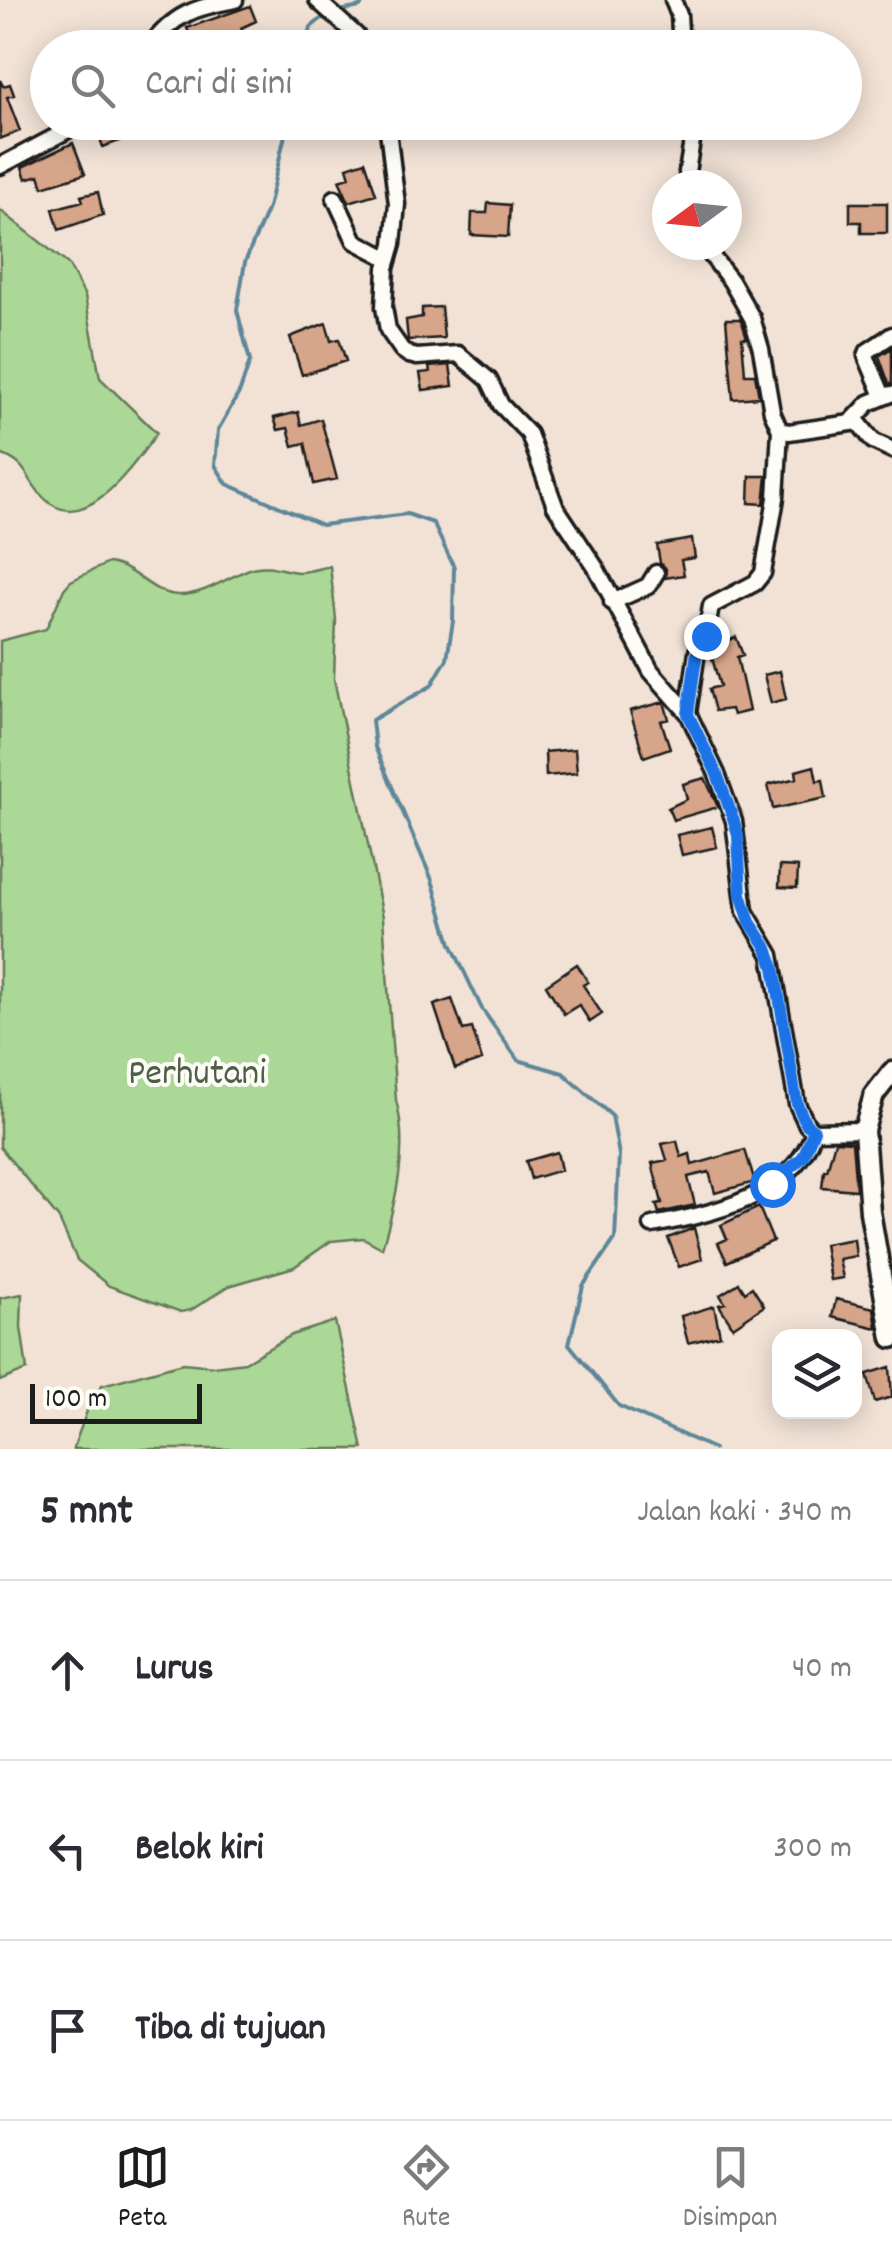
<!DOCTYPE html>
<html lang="id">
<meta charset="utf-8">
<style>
:root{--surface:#fff;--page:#f7f7f7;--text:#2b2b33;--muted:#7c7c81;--line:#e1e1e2;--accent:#1c1c1c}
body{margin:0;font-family:Dekko,sans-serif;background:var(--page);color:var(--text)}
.controls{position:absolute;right:30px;bottom:30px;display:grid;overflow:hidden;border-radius:20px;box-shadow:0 5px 25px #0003}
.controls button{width:90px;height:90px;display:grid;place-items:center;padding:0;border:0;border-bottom:2px solid var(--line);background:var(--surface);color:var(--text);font:50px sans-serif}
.compass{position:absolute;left:652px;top:170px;width:90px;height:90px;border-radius:50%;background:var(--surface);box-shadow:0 5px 25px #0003;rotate:255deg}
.scale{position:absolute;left:30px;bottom:25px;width:172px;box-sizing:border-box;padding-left:10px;border:5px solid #1c1c1c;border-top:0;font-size:28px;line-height:35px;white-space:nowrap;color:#1c1c1c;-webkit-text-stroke:8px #fdfcf7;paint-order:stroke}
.stop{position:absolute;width:30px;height:30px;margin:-22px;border:8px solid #1a73e8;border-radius:50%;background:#fff}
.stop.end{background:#1a73e8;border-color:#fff;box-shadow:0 2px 10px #0008}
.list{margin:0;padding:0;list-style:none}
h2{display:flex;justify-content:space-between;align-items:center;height:130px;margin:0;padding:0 40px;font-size:42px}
h2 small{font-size:32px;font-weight:400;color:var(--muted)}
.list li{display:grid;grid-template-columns:65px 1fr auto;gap:30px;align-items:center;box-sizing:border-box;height:180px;padding:0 40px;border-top:2px solid var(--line)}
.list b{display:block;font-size:38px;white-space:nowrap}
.list em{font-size:32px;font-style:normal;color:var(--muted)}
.icon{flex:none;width:55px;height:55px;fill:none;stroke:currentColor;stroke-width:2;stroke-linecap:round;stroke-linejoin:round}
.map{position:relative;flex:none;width:892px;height:1449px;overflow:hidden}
.search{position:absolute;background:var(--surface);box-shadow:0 5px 25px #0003;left:30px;right:30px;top:30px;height:110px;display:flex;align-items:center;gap:25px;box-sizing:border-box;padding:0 35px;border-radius:55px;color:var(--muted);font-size:38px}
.sheet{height:670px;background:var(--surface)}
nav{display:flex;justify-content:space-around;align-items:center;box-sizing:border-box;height:140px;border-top:2px solid var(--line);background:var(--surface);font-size:28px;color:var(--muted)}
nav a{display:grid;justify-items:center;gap:5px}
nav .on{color:var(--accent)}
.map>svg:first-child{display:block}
.green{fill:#abd896;stroke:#647a59;stroke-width:2.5}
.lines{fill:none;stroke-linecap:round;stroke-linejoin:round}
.stream{stroke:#5d8798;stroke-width:4}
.building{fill:#d7a58a;stroke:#1c1c1c;stroke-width:2.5}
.minor-casing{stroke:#1c1c1c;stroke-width:21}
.tertiary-casing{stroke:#1c1c1c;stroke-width:25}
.minor{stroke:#fdfcf7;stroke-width:14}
.tertiary{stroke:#fdfcf7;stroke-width:18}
.route{stroke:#1a73e8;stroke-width:12}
.labels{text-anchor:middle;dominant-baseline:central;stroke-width:8;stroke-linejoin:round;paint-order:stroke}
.park-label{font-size:38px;fill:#4e5e47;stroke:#fdfcf7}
</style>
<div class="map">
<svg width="892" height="1449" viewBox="0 0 892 1449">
<rect width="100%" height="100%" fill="#f2e2d6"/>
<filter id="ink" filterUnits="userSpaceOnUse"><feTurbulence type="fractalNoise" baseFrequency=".01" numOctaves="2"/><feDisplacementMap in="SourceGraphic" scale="20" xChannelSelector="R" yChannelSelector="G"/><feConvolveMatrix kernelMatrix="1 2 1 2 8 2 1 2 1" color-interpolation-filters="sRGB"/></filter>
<g filter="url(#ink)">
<path class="green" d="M0,210L68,264L85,296L100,378L157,433C135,462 84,541 43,497C25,478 29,464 0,454Z
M108,563C135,566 150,594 178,595C204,596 229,576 252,568C269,563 283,571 299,572C309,572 320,568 330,566L336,619L334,679L383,917L396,1100C409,1148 396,1201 382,1248L363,1238L331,1241L294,1267L229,1286L191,1310L181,1312L109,1286L77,1260L59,1219L0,1147V641L46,629L64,589L71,581Z
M22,1294L21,1327L27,1370L0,1381V1298Z
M335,1321L363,1449H73L87,1411L102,1385L183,1363L214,1366L245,1362L292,1335Z"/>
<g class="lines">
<path class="stream" d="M340,11L360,7L364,0
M306,48L311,27L326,15
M288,122L268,208L245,262L237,310L250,361L240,391L218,430L215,465L227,484L322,525L407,514L433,523L454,567L453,621L447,659L431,686L372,720L375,747L432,880L451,944L482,1009L518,1060L563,1073L612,1116L619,1155L615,1239L583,1286L569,1344L619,1406L714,1449"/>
</g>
<path class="building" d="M250,6L256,21L241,28L249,48H224L222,42L209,48H195L187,28Z
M0,80L3,86L10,84L14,95L7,97L20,131L0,139Z
M108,122H119L125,139L103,147L96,127Z
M470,122H501L503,133L473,139Z
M663,122H679L682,137L667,140Z
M73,143L85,174L43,187L39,175L26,179L22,167Z
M365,161L376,194L349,202L339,180L350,177L347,167Z
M98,192L103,215L59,230L53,209L83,201L81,196Z
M488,203L510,205L508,237L471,235L472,213H487Z
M850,203H887V233H861V222H850Z
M441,307L444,338L408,340L406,320L422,317V308Z
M726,319H740L742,322L747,338H742L745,374H755L759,397L733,399Z
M326,323L331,341L339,339L346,361L302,375L290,337Z
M892,348V384H889L879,356Z
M450,365L453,386L423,390L420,373L430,372L429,367Z
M298,412L301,425L321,419L337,479L314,484L305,443L293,446L288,428L278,430L274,418Z
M750,476H767L764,504L749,503Z
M692,539L695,558L681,560L684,575L665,578L666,569L660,563L657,545Z
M736,637L743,655L737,657L749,711L733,715L731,709L715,711L709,689L720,686L710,651Z
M780,671L786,699L771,703L764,675Z
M664,702L669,719L661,721L670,748L644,757L630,711Z
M575,749L577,773L546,776L545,752Z
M814,766L817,781L823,780L826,798L773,809L768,785L797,778L796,771Z
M705,778L718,807L673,820L668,808L687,799L683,784Z
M712,827L717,847L682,855L677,835Z
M780,866L798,867L797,888L779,887Z
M577,964L588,982L583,985L602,1014L590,1022L579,1005L564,1014L546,985Z
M452,999L463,1030L472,1028L482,1060L455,1069L434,1005Z
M677,1141L681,1157L690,1154L692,1165L745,1150L755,1182L715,1193L709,1172L688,1177L695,1205L659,1213L656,1204L662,1203L652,1163L667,1160L662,1144Z
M835,1141L852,1142L856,1190L822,1187L824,1170H827Z
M557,1152L561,1170L531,1179L526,1161Z
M759,1207L773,1241L727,1262L718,1243L727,1239L721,1225Z
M694,1228L702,1259L679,1267L668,1238Z
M854,1239L856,1256L839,1259L843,1278L830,1280L824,1244Z
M739,1283L745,1292L752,1287L764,1306L733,1327L719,1305L725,1303L720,1295Z
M836,1299L874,1308L877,1328L832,1317Z
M714,1306L720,1335L688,1343L681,1316Z
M890,1367L892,1397L875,1402L867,1374Z"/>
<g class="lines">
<g class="minor-casing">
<path id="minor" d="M317,0L356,35L364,48
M673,0L679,15L681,48
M149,48C173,14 196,7 235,0
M387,122L397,204L393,244L386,268L384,307L388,330L402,350L409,355L417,357L458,354L489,380L501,405L529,434L555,506L596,568L651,671L688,713L717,774L734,821L745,911L771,955L797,1104L807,1125L814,1131L864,1130
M0,166L83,122
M689,185L687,172L695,122
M335,198L355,241L387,258
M703,245L731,281L752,318L761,349L772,412L780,430L789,432L858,422L873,441L892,450
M883,396L866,356L868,351L892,335
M852,421L869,403L891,394
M612,602L648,586L656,573
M688,713L697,652L706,636L711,606L755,583L763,573L776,498L780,430
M652,1225C712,1214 793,1197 814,1131"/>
</g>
<g class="tertiary-casing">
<path id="tertiary" d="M892,1072L874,1095L864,1130L870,1212L892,1338"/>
</g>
<use href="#minor" class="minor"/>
<use href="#tertiary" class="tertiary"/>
</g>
</g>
<g class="lines" filter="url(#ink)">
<path class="route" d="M706,636L697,652L688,714L717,774L734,821L738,836L741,894L750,922L766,946L774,967L797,1104L806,1124L814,1130L803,1157L772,1184"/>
</g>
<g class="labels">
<g class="park-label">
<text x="197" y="1075">Perhutani</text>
</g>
</g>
</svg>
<div class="controls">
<button><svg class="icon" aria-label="layers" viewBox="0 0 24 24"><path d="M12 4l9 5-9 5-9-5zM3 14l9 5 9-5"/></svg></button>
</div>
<svg class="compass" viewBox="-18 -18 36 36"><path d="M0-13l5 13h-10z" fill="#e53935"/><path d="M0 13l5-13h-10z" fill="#7c7c81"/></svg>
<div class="scale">100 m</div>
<div class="stop" style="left:772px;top:1184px"></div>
<div class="stop end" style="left:706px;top:636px"></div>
<div class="search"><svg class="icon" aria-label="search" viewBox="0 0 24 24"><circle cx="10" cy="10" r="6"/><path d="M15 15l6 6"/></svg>Cari di sini</div>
</div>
<section class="sheet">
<h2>5 mnt<small>Jalan kaki · 340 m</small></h2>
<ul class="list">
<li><svg class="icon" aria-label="ahead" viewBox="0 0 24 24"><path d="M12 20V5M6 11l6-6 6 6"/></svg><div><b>Lurus</b></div><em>40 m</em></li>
<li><svg class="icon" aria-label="left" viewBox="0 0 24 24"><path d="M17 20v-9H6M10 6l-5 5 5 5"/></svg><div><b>Belok kiri</b></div><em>300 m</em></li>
<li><svg class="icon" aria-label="arrive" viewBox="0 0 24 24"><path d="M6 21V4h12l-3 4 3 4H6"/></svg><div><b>Tiba di tujuan</b></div></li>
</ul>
</section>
<nav>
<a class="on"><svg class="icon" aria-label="map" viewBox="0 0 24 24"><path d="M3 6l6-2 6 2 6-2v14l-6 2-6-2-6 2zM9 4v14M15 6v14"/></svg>Peta</a>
<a><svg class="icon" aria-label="directions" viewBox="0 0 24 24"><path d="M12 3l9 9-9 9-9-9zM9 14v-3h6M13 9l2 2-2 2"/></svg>Rute</a>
<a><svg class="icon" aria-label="saved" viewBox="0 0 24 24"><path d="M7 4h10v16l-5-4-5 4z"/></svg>Disimpan</a>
</nav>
